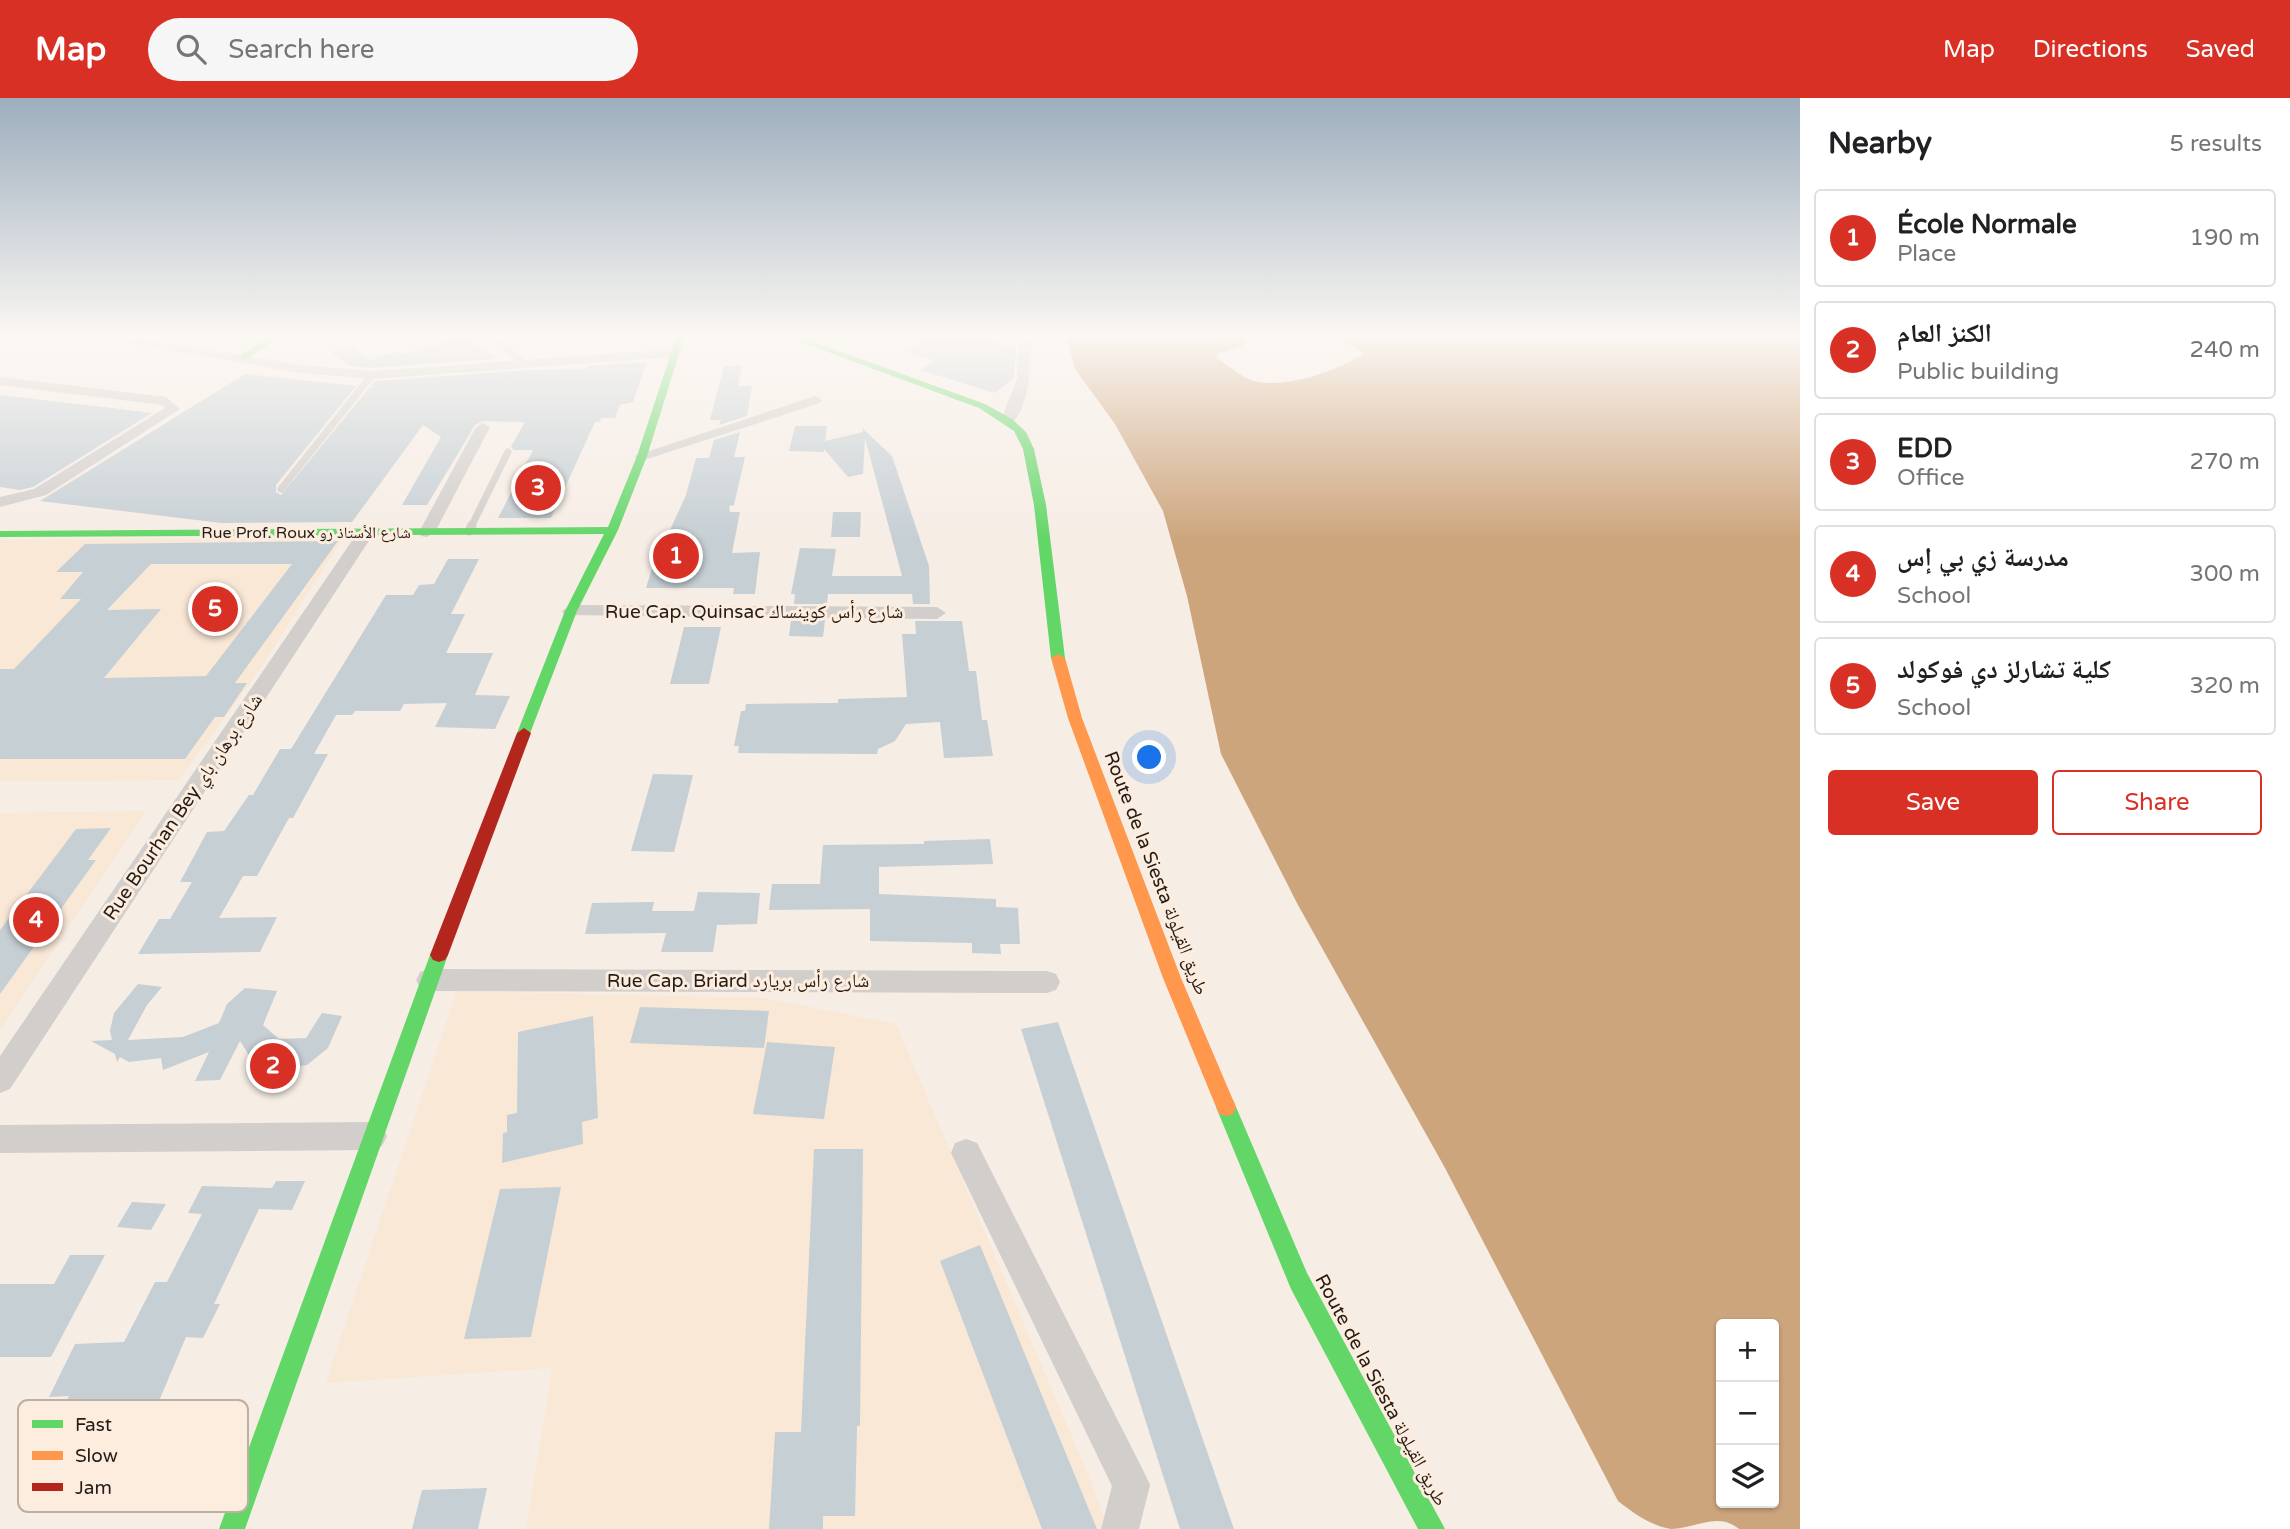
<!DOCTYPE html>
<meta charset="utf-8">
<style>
:root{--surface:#fff;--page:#f6f6f6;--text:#202124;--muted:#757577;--line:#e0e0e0;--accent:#d93025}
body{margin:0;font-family:"Varela Round","Noto Naskh Arabic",sans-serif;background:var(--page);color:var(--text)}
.controls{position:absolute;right:21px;bottom:21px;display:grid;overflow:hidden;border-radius:7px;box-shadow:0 2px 5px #0004}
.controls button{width:63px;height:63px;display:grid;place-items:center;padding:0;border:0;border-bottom:2px solid var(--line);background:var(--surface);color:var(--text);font:35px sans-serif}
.you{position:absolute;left:1150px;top:660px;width:24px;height:24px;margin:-18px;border:5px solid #fff;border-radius:50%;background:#1a73e8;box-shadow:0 0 0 10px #1a73e833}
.badge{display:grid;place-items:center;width:46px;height:46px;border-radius:50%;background:var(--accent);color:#fff;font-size:23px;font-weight:700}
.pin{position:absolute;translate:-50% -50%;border:4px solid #fff;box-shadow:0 2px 7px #0006}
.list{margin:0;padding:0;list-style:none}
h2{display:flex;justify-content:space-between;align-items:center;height:91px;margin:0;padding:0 28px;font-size:30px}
h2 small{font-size:23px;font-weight:400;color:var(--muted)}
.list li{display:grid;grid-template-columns:46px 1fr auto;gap:21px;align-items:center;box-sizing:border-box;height:98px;margin:0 14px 14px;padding:0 14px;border:2px solid var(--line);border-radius:7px}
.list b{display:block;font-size:26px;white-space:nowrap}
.list p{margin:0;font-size:23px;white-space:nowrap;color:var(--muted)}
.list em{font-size:23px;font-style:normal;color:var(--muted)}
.actions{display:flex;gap:14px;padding:21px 28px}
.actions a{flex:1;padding:16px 0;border:2px solid var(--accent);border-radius:7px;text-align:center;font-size:24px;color:var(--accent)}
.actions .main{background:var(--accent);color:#fff}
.icon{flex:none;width:38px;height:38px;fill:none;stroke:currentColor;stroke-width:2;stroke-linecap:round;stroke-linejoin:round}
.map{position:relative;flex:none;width:1800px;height:1431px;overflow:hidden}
header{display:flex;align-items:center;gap:42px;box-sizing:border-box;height:98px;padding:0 35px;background:var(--accent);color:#fff}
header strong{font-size:33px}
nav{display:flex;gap:38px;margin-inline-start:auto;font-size:24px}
.search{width:490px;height:63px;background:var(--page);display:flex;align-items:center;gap:18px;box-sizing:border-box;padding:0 24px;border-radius:38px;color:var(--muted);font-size:26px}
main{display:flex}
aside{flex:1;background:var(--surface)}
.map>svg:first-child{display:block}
.built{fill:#fae8d7}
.water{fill:#cda57d;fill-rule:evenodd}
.building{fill:#c6cfd4;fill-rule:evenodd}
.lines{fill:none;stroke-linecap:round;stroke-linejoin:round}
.lane-far1{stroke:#d1cecb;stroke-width:7}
.lane{stroke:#d1cecb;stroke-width:9}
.street{fill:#d1cecb;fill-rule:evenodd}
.fast{fill:#63d668;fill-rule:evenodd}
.slow{fill:#ff974d;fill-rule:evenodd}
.jam{fill:#b3261e;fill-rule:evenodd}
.labels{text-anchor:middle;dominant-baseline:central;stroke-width:6;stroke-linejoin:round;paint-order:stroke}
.far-street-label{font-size:16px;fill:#251e18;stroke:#fdedde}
.street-label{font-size:19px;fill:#251e18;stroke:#fdedde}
.key{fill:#fdedde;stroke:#bcafa3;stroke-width:2}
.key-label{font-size:19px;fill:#251e18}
</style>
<header>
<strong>Map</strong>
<div class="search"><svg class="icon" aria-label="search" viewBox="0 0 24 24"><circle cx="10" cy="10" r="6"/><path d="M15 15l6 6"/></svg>Search here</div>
<nav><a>Map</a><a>Directions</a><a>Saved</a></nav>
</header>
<main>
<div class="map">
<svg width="1800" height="1431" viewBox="0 0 1800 1431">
<rect width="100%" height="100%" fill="#f6ede5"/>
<path class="built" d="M193,441L341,443L254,580L179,682L0,684V665L123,523L0,662V442Z
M146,713L1,930H0V715Z
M457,893L765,900L896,926L1088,1376L1108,1431H526L552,1270L326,1285Z"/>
<path class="water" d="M1067,240H1246L1243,248L1218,256L1217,260C1228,267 1242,280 1254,283C1285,291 1339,273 1364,255L1336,240H1800V1431H1739C1718,1413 1694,1431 1671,1431C1649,1427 1635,1416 1618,1403L1445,1070L1298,807L1221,656L1187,498L1163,413L1115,326L1075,271ZM1774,1226V1405H1721V1226Z"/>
<path class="building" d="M456,240H465L498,261L372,270L348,268L331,254L353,248L370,262L396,254L400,257Z
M927,240H984L1016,250L1014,280L995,295L920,272L935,263L903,253Z
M647,264L633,304L620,307L615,320H601L600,324H595L551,420H498L533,352H514L511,349L525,324L482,323L475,327L427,407H402L441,339L423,327L352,424L221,425L40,403L245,276L356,288L276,387V394L281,397L370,289L374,290L371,288L375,283L530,272L586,271L587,268Z
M724,268H742L738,288H752L747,318L719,327L721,322H710Z
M0,297L112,310L152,315L33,389L20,392L0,389Z
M795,328H827L825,343L863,334L862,330L892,358L929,468L930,506H913L912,496H828L827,506H794L795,496H791L800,450L836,451L832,478H902L865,340L863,376L848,379L824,351V354L789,353Z
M740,334L734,359H745L734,407L729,408L730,414H740L732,455L760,454L755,496H733L734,490H646L660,445H664L686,397L696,360H709L714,342Z
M833,414H861L860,439H831Z
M338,443L235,585H247L224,619H215L185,661H0V571H14L81,501H60L83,474H56L85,446ZM151,466H292L206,578L104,580L161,511L107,512Z
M448,461H479L451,516H465L446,555H493L475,597L510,598L495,631L435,629L447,605L404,606L400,613H355L352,617H336L314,656H328L293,720H289L257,778H243L219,820L277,819L260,854L138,856L159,821H170L192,784H180L207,734L224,733L249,697H253L280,651H291L386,497H413L419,487L434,486Z
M791,522H825L823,539L789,538Z
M915,523H962L969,573H976L982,622H987L993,658L944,660L940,624L906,626L895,643L878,651L877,656L738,655L739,648H734L741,613H745L746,606L838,605V601L907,599L902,536H916Z
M684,529H721L709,586H670Z
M653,676L693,677L674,754L631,753Z
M111,730L88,762H96L0,896V832L76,731Z
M990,741L993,766L879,769V796L996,801V809L1018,810L1020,846H1000L1001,856L972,855V845L870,843V811L769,812L772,786H820L823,747L924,746V743Z
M698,794L760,795L757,826L717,827L713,854H661L666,835L585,836L592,805L654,804L652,813H694Z
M138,886L162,889L147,907L128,942L183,939L219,925L227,906L245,890L277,893L263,927L279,941L306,940L322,915L342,918L328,950L307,967L276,971L254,965L240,943L220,982L195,983L209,954L163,972L161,960L129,964L120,959L117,964L115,956L91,943L112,942L110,933L114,915Z
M640,909L769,913L764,950L630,945Z
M593,918L598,1020L582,1024L583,1046L502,1065L503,1035L507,1034V1017L517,1015L518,934Z
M1058,924L1234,1431H1180L1021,931Z
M767,944L835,949L824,1021L753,1016Z
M814,1051H863L860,1328H857L855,1418H823V1431H769L775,1334H801Z
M276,1083H305L292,1112L259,1111L214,1206H220L203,1240L186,1239L151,1322H123L114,1340L48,1341L69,1298L49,1299L75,1246L124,1244L155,1184H167L202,1116L188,1115L202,1088L272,1090Z
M561,1089L531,1239L464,1241L500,1091Z
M132,1104L166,1106L151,1132L117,1129Z
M980,1147L1097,1431H1042L940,1163Z
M70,1157H105L51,1259H0V1186H54Z
M487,1390L478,1431H412L422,1392Z"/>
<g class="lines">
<path class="lane-far1" d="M492,240L523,264
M281,391L372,277
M471,429L508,354"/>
<path class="lane" d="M469,433L472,427"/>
<path class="street" d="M99,240H137L301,267L372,273L674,251L680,255L674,259L372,281L301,275Z
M1019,240H1031C1031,260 1030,319 1008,326L1001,322L1017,281Z
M0,279L166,299L180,311L46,397L0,409V399L34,391L165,310L162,307L0,287Z
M815,298L822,302L820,305L647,361L642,363L634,358Z
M483,325L490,329L435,434L427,439L421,438L419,434L476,329Z
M366,430L374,435L10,991L0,995V958L360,431Z
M571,507L937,509L946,515L937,521L564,517L562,513Z
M429,871L1047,873L1056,876L1060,884L1056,892L1047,895L429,893L420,890L416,882L420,874Z
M372,1024L382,1028L387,1038L382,1048L372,1052L0,1055V1027Z
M966,1041L977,1045L1144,1374L1150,1387L1139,1431H1101L1112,1388L951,1055L955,1045Z"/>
<path class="fast" d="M267,240H278L247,261H241V257Z
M676,240H684L647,358L618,432L577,513L529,638H519L517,635L565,513L604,436L0,439V433L608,429L637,358Z
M790,240H803L985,306L1012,321L1026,334L1034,351L1046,407L1065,560L1063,563L1058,564L1051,560L1034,407L1023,351L1014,333L979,310Z
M439,850L445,852L448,857L245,1431H219L430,857L433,852Z
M1226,1000L1233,1002L1307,1175L1445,1431H1418L1291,1191L1216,1009L1219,1002Z"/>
<path class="slow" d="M1058,556L1065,560L1082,620L1181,880L1236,1009L1233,1016L1226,1018L1219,1016L1163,880L1068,620L1051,560Z"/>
<path class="jam" d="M524,630L531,635L448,857L445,862L439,864L433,862L430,857L517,635Z"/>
</g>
<linearGradient id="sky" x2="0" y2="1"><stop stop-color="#9daebd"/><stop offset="0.54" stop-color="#fbf7f3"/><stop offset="1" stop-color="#fbf7f3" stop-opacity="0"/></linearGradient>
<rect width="1800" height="441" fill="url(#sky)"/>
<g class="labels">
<g class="far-street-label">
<text x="306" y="435">Rue Prof. Roux شارع الأستاذ رو</text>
</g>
<g class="street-label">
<text x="754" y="514">Rue Cap. Quinsac شارع رأس كوينساك</text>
<text transform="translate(183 709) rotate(-56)">Rue Bourhan Bey شارع برهان باي</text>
<text transform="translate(1156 775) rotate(69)">Route de la Siesta طريق القيلولة</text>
<text x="738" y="883">Rue Cap. Briard شارع رأس بريارد</text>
<text transform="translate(1381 1292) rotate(62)">Route de la Siesta طريق القيلولة</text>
</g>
</g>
<rect x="18" y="1302" width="230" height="112" rx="10" class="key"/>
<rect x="32" y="1322" width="31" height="8" fill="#63d668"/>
<rect x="32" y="1353" width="31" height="9" fill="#ff974d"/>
<rect x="32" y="1385" width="31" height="8" fill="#b3261e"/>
<g class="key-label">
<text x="75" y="1333">Fast</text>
<text x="75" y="1364">Slow</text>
<text x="75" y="1396">Jam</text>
</g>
</svg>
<div class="controls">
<button>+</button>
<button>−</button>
<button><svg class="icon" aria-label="layers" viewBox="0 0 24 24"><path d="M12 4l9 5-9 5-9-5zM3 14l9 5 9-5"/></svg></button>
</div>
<div class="you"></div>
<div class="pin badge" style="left:676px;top:458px">1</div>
<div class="pin badge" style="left:273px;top:968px">2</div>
<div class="pin badge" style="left:538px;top:390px">3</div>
<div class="pin badge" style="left:36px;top:822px">4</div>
<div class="pin badge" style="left:215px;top:511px">5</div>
</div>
<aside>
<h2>Nearby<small>5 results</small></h2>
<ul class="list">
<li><span class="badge">1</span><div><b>École Normale</b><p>Place</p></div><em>190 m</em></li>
<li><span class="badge">2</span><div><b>الكنز العام</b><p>Public building</p></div><em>240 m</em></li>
<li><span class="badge">3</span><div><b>EDD</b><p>Office</p></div><em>270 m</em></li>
<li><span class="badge">4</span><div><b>مدرسة زي بي إس</b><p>School</p></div><em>300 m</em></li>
<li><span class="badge">5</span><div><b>كلية تشارلز دي فوكولد</b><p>School</p></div><em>320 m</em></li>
</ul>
<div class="actions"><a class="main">Save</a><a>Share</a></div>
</aside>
</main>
